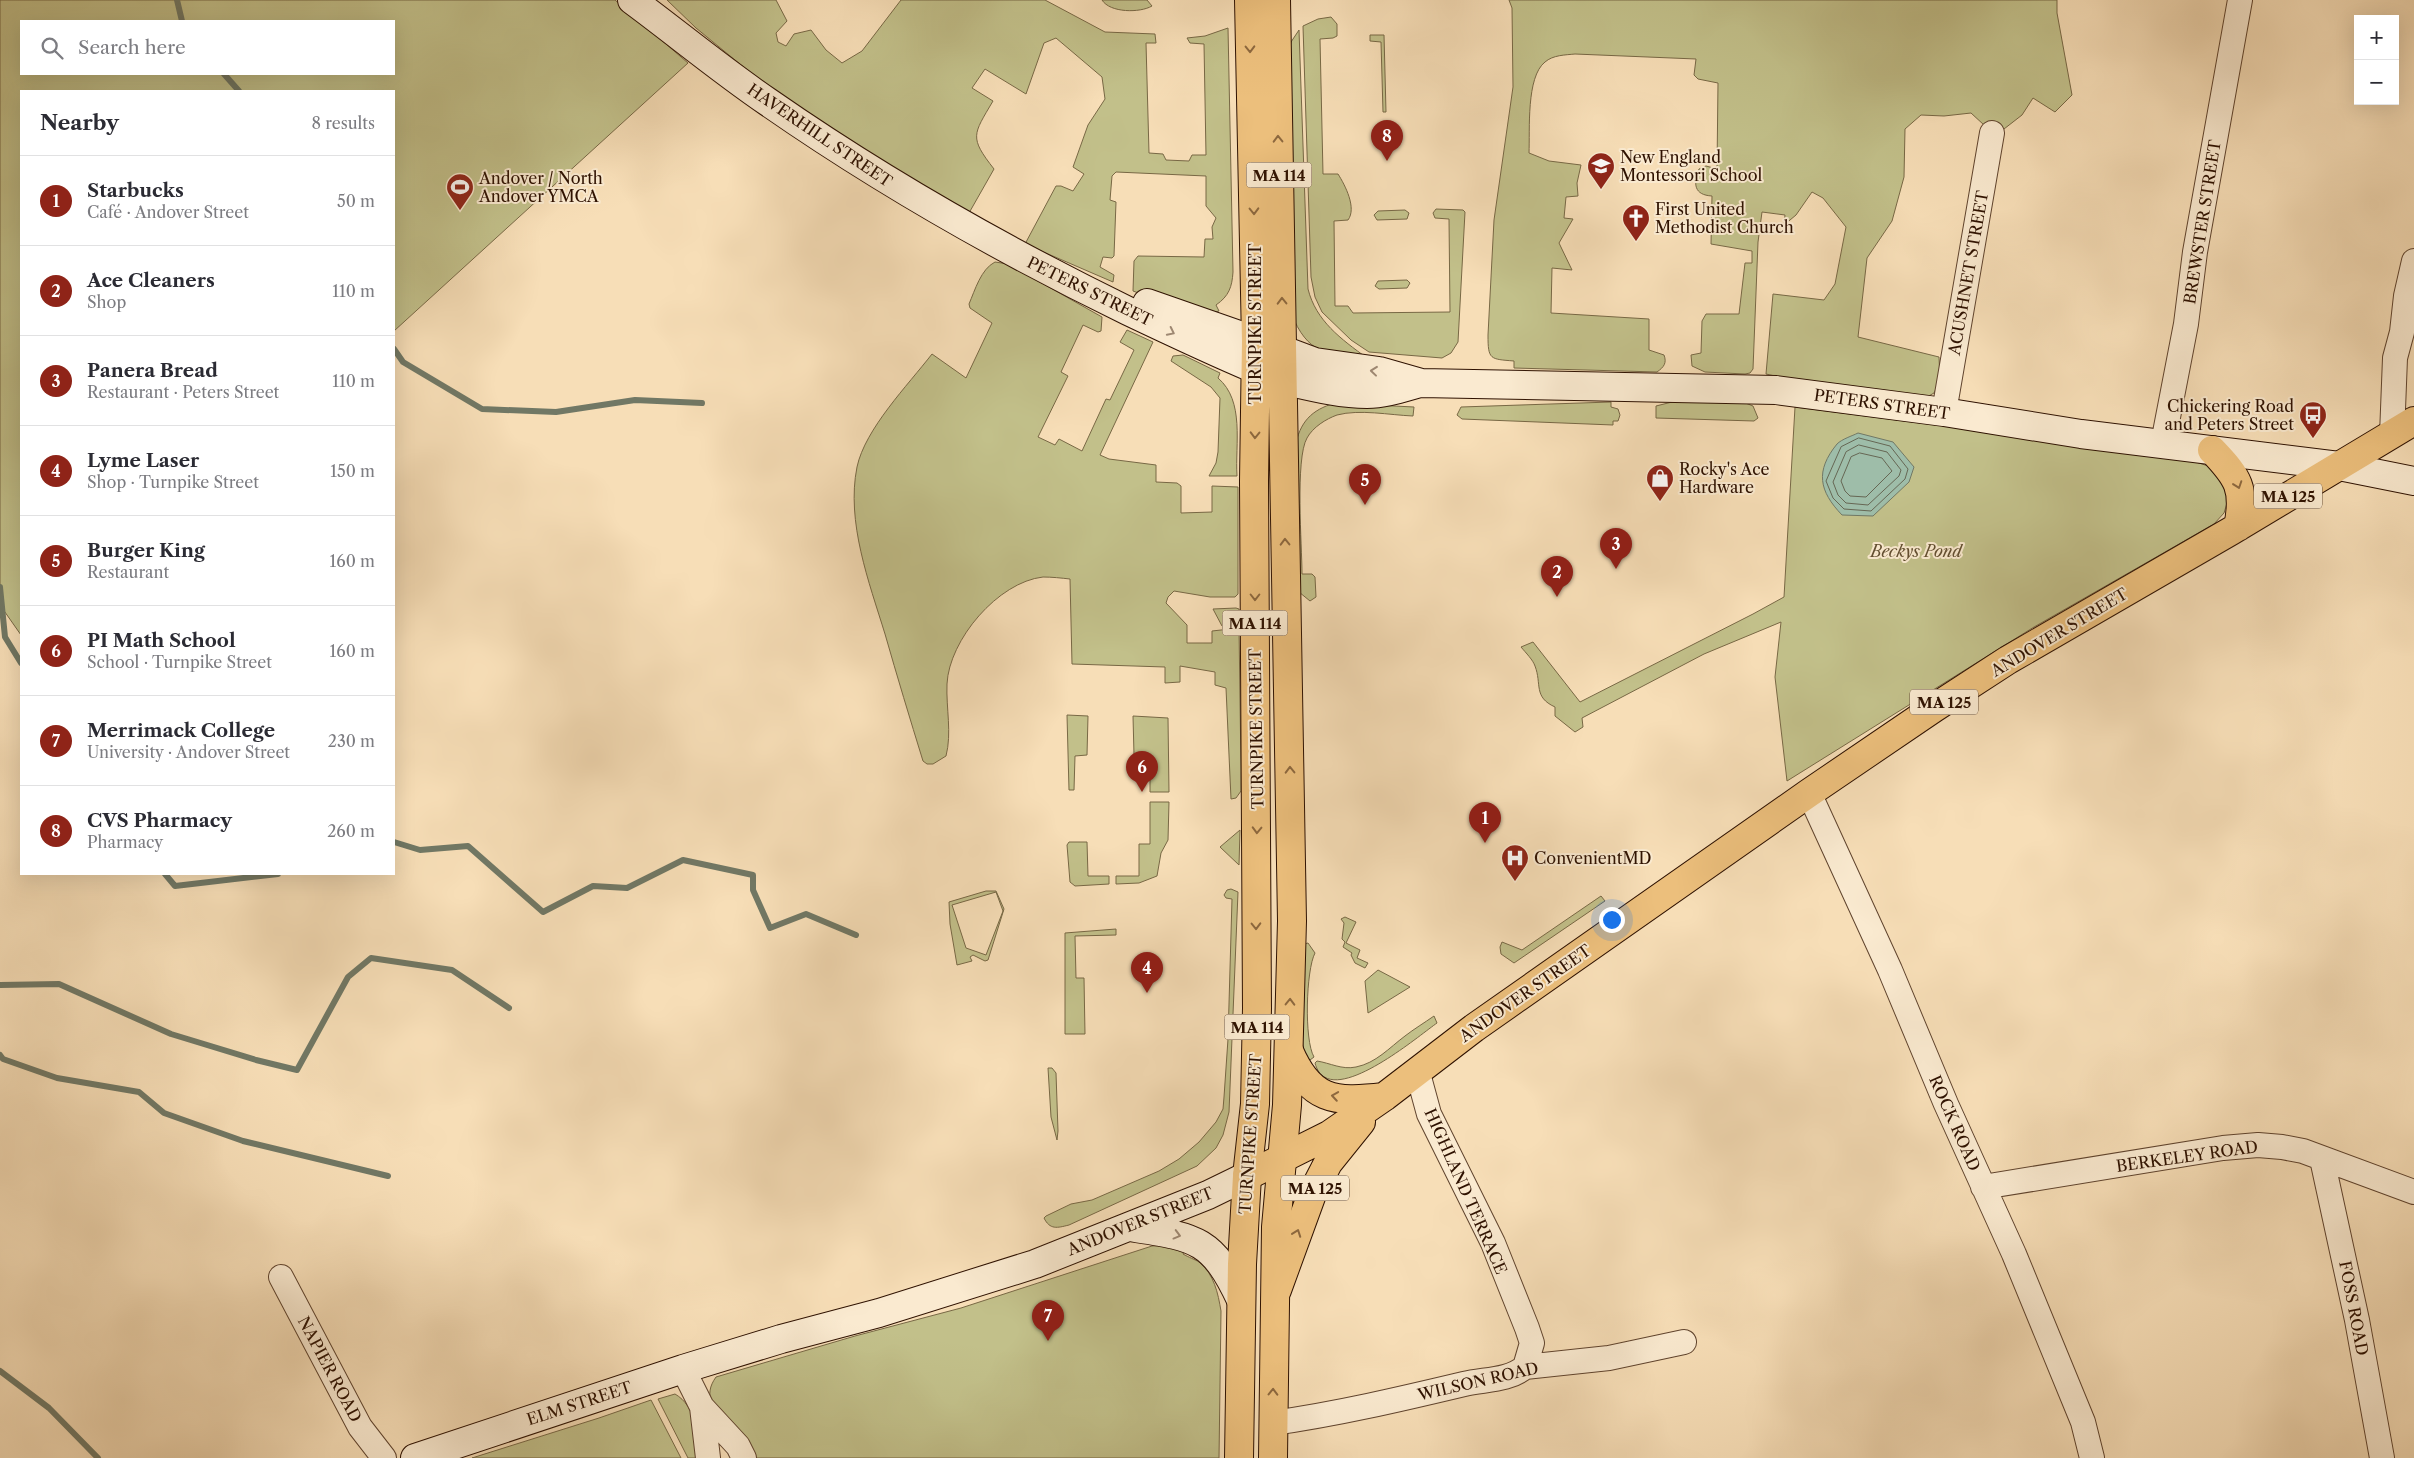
<!DOCTYPE html>
<meta charset="utf-8">
<style>
:root{--surface:#fff;--page:#f2f2f3;--text:#2b2b33;--muted:#7c7c81;--line:#e1e1e2;--accent:#8f2418}
body{margin:0;font-family:"Libre Caslon Text",serif;background:var(--page);color:var(--text)}
.controls{position:absolute;right:15px;top:15px;display:grid;overflow:hidden;border-radius:0px;box-shadow:0 5px 20px #0002}
.controls button{width:45px;height:45px;display:grid;place-items:center;padding:0;border:0;border-bottom:1px solid var(--line);background:var(--surface);color:var(--text);font:25px sans-serif}
.you{position:absolute;left:1611px;top:919px;width:18px;height:18px;margin:-12px;border:4px solid #fff;border-radius:50%;background:#1a73e8;box-shadow:0 0 0 8px #1a73e833}
.badge{display:grid;place-items:center;width:32px;height:32px;border-radius:50%;background:var(--accent);color:#fff;font-size:16px;font-weight:700}
.pin{position:absolute;translate:-50% -41px;filter:drop-shadow(0 1px 2px #0008)}
.pin::after{content:'';position:absolute;top:26px;width:18px;height:15px;background:inherit;clip-path:polygon(0 0,100% 0,50% 100%)}
.list{margin:0;padding:0;list-style:none}
h2{display:flex;justify-content:space-between;align-items:center;height:65px;margin:0;padding:0 20px;font-size:21px}
h2 small{font-size:16px;font-weight:400;color:var(--muted)}
.list li{display:grid;grid-template-columns:32px 1fr auto;gap:15px;align-items:center;box-sizing:border-box;height:90px;padding:0 20px;border-top:1px solid var(--line)}
.list b{display:block;font-size:19px;white-space:nowrap}
.list p{margin:0;font-size:16px;white-space:nowrap;color:var(--muted)}
.list em{font-size:16px;font-style:normal;color:var(--muted)}
.icon{flex:none;width:28px;height:28px;fill:none;stroke:currentColor;stroke-width:2;stroke-linecap:round;stroke-linejoin:round}
.map{position:relative;flex:none;width:2414px;height:1458px;overflow:hidden}
.search{position:absolute;background:var(--surface);box-shadow:0 5px 20px #0002;left:20px;top:20px;width:375px;height:55px;display:flex;align-items:center;gap:12px;box-sizing:border-box;padding:0 18px;border-radius:0px;color:var(--muted);font-size:19px}
.panel{position:absolute;background:var(--surface);box-shadow:0 5px 20px #0002;left:20px;top:90px;width:375px;height:785px;border-radius:0px}
.map>svg:first-child{display:block}
.green{fill:#c2c08a;stroke:#786845;fill-rule:evenodd}
.water{fill:#9ebda9;stroke:#717865}
.lines{fill:none;stroke-linecap:round;stroke-linejoin:round}
.shore{stroke:#666754;stroke-width:1}
.stream{stroke:#717865;stroke-width:6}
.street-casing{stroke:#60442e;stroke-width:26}
.secondary-casing{stroke:#2e1100;stroke-width:30}
.primary-casing{stroke:#2e1100;stroke-width:30}
.highway-casing{stroke:#2e1100;stroke-width:30}
.street{stroke:#faead0;stroke-width:24}
.secondary{stroke:#faead0;stroke-width:28}
.primary{stroke:#ecbf7c;stroke-width:28}
.highway{stroke:#ecbf7c;stroke-width:28}
.oneway{stroke:#8d683e}
.oneway2{stroke:#9e8872}
.labels{text-anchor:middle;dominant-baseline:central;stroke-width:4;stroke-linejoin:round;paint-order:stroke}
.shield{fill:#faead0;stroke:#6b523e;stroke-width:1}
.shield-label{font-size:15px;font-weight:bold;fill:#2e1100}
.street-label{font-size:16px;fill:#2e1100;stroke:#faead0}
.poi-label{font-size:16px;fill:#2e1100;stroke:#faead0;text-anchor:start}
.park-label{font-size:16px;font-style:italic;fill:#624e30;stroke:#faead0}
</style>
<div class="map">
<svg width="2414" height="1458" viewBox="0 0 2414 1458">
<rect width="100%" height="100%" fill="#f7deb7"/>
<filter id="stains"><feTurbulence type="fractalNoise" baseFrequency=".004" numOctaves="4"/><feColorMatrix values="0 0 0 0 .2 0 0 0 0 .09 0 0 0 0 .02 0 0 0 .5 -.17"/></filter>
<radialGradient id="worn" r=".72"><stop offset=".6" stop-color="#630" stop-opacity="0"/><stop offset="1" stop-color="#630" stop-opacity=".3"/></radialGradient>
<path class="green" d="M0,0H615L688,63L394,331V91H21V635L0,605ZM21,21H394V74H21Z
M667,0H776L787,21L776,33L778,42L786,46L794,34L811,30L826,50L842,63L862,51L901,0H1045L1105,32L1155,34L1156,43H1146L1149,153L1163,154L1166,160L1189,161L1192,155H1206L1204,44L1190,43L1187,38L1205,36L1228,28L1233,272C1232,287 1229,296 1216,305L1219,311L1207,314L1152,298L1133,291L1134,261L1138,256L1204,257L1205,239H1213L1212,227L1216,218L1206,206V176L1116,172L1112,176L1110,200L1116,202L1114,256L1112,258L1103,257L1100,267L1114,275L1113,282L1025,244L1056,186H1061L1073,191L1084,174L1073,167L1088,125L1105,99L1102,77L1056,38L1044,43L1026,94L985,69L972,88L993,101C973,135 969,137 994,169L969,213L896,175L829,126L763,83L696,28Z
M1102,0H1147L1152,6C1140,13 1110,13 1102,0Z
M1509,0H2057V13L2072,95L2055,112L2033,98L2022,115L2004,129L1984,125L1971,113L1944,116L1921,115L1905,129L1904,177L1892,221L1867,258L1858,337L1939,357L1940,381L1934,393L1918,402H1894L1766,374L1773,294L1824,300L1835,284L1846,227L1823,198L1812,192L1796,215L1784,225L1785,215L1762,212L1758,242L1753,369L1750,373L1745,374L1705,372L1692,366L1691,355L1701,353L1702,321L1706,314H1739L1745,263H1752V251L1711,244L1712,196C1694,195 1693,184 1699,169L1706,166L1717,169L1718,83L1698,79L1694,75L1696,59L1575,54C1565,55 1553,55 1545,62C1526,77 1530,130 1529,153L1549,161L1581,165L1577,183L1578,196L1566,197L1564,218L1573,219L1559,243L1572,270L1552,268L1551,313L1649,319V350L1664,355C1667,363 1664,367 1657,372L1514,368V361C1490,359 1488,360 1488,335L1494,220L1513,87L1512,8Z
M1331,17L1337,24V36L1333,38L1320,39L1323,174H1338C1345,185 1357,208 1348,220L1334,221L1335,306H1348L1353,313L1450,312L1449,219L1435,218L1433,213L1436,209L1463,210L1465,212L1458,342L1451,353L1442,358L1369,352L1351,340L1322,312L1315,297L1311,277L1303,26L1318,19Z
M1299,30L1308,289C1316,321 1341,339 1367,358C1330,352 1312,358 1294,320L1289,51L1291,42Z
M1370,35H1384L1386,112H1383L1381,42L1370,41Z
M1405,210L1409,213L1407,219L1377,220L1374,215L1378,211Z
M995,262L1008,264L1102,317L1101,331L1098,332L1083,325L1061,372L1068,376L1066,380L1038,437L1055,445L1059,439L1082,451L1106,399L1110,400L1134,350L1120,342L1127,330L1153,342L1100,455L1109,459L1156,465V482L1177,483L1181,486V513L1212,512V486L1238,487V594L1235,597H1210L1174,591L1168,597L1166,603L1187,625V643H1212V631L1239,628L1241,769V791L1236,798L1231,799L1226,688L1215,685V672L1180,666V682L1165,683V667L1072,664L1070,579C1061,578 1052,577 1043,577C998,582 949,640 947,684C946,708 952,733 946,756L933,764H927L923,761C910,719 897,676 885,634C869,582 846,522 857,467C865,429 908,385 932,354L966,378L992,323L970,308L969,304C975,290 981,269 995,262Z
M1407,280L1410,283L1407,288L1379,289L1375,286L1378,281Z
M1183,355L1220,373L1218,378C1245,401 1235,444 1237,476H1209L1216,463L1218,452L1220,398L1211,387L1171,361L1173,356Z
M1676,401L1743,402L1753,406L1758,418L1754,421L1656,418V406Z
M1611,402V407L1618,409L1620,415L1618,421H1613V425L1462,419L1457,415L1461,407Z
M1335,403L1414,407L1413,416C1389,415 1360,409 1337,415C1326,419 1313,427 1307,438C1295,459 1302,546 1302,574H1312L1315,577L1316,597L1310,601L1299,592L1295,447C1300,422 1311,410 1335,403Z
M1795,407L2085,444L2187,459L2214,468L2221,475L2228,500L2224,513L2214,524L2034,627L1787,781L1775,677L1781,622L1704,654L1582,718L1583,727L1575,732L1555,716V707C1533,697 1542,684 1535,666C1533,660 1526,653 1521,647L1533,642L1580,702L1753,614L1784,597Z
M1236,608L1239,609L1240,624L1222,626L1213,609Z
M1067,715L1088,716L1087,755L1075,756L1074,790H1069Z
M1133,716L1168,718L1169,792H1150V756L1134,755Z
M1150,802H1169L1168,840L1161,853L1157,876L1139,883L1116,884V876H1139V844H1150Z
M1240,830L1239,865L1220,847Z
M1069,842H1087L1088,876H1109V884L1075,886L1070,882L1067,845Z
M1231,889L1238,892L1229,1112L1223,1135L1216,1148L1197,1166L1069,1225C1057,1228 1050,1230 1044,1218L1046,1216L1071,1204L1092,1200L1159,1171L1179,1159L1199,1142L1216,1122L1223,1109L1224,1097L1228,1039L1232,899L1226,898L1224,895L1227,890Z
M986,891H996L1004,909L988,960L985,961L973,955L970,957L972,961L957,965L950,924L949,902ZM996,892L1003,911L986,955L966,948L952,905Z
M1601,896L1605,901L1514,963L1501,954L1500,947L1502,942L1522,950Z
M1345,917L1356,922L1346,943L1360,950L1357,958L1368,963L1365,968L1355,963L1351,955L1352,953L1343,947L1345,942L1342,939L1344,923L1341,919Z
M1116,929V935L1075,936L1076,978H1084L1085,1034H1065V933Z
M1308,943L1315,953C1306,970 1304,1040 1314,1057L1306,1063C1297,1026 1304,982 1304,944Z
M1378,970L1410,987L1368,1013L1365,981Z
M1434,1016L1437,1023C1417,1037 1328,1113 1315,1063L1317,1061C1330,1063 1342,1070 1356,1067C1376,1063 1389,1048 1405,1036C1414,1029 1424,1023 1434,1016Z
M1048,1068H1052L1056,1073L1058,1131L1057,1140L1051,1117Z
M1169,1245L1185,1250L1183,1254C1188,1257 1196,1260 1199,1262C1214,1274 1218,1293 1221,1311L1219,1458H752L711,1404C709,1393 709,1387 716,1377L855,1336L961,1308L1152,1246Z
M675,1394C696,1406 699,1436 700,1458H688L658,1399Z
M651,1400L681,1458H472L599,1418Z"/>
<path class="water" d="M1858,433L1893,442L1914,467L1909,482L1873,516L1842,515C1819,491 1815,471 1837,444C1842,439 1852,436 1858,433Z"/>
<g class="lines">
<path class="shore" d="M1859,438L1890,446L1908,469L1905,479L1871,511L1844,509L1833,498L1826,481L1841,447Z
M1859,445L1887,452L1901,470L1899,476L1868,505L1846,503L1838,495L1833,482L1846,452Z
M1860,453L1882,458L1892,471L1866,497L1850,496L1845,491L1841,481L1851,457Z"/>
<path class="stream" d="M177,0L182,21
M224,74L239,91
M394,349L403,362L482,409L556,412L635,400L702,403
M0,587L5,637L21,663
M394,842L420,850L468,846L543,912L593,886L627,888L683,860L753,875V890L770,928L806,914L856,935
M165,874L175,886L278,874
M0,985L59,984L171,1034L256,1060L297,1070L348,977L371,958L452,970L509,1008
M0,1055L3,1059L57,1078L139,1092L164,1113L243,1141L388,1176
M0,1371L49,1408L98,1458"/>
<g class="street-casing">
<path id="street" d="M1944,412L1992,133
M2392,435L2395,358L2402,332L2406,296L2414,261
M2163,443L2186,324L2195,252L2240,0
M1809,793L1890,970L1946,1104L2014,1254L2083,1422L2092,1458
M1417,1070L1429,1114L1493,1243L1527,1328L1532,1343L1525,1367
M2322,1159L2357,1320L2382,1458
M1983,1187L2223,1148L2258,1145L2282,1147L2303,1151L2414,1192
M281,1277L360,1427L384,1458
M683,1369L702,1407L738,1446L744,1458
M702,1407L708,1458
M1273,1423C1337,1414 1401,1399 1464,1384C1485,1379 1508,1381 1525,1367L1609,1358L1684,1342"/>
</g>
<g class="secondary-casing">
<path id="secondary" d="M632,0C678,34 721,70 768,102C883,182 1003,250 1128,311C1170,331 1212,351 1255,369
M1147,303L1256,341
M1283,350L1315,362L1379,371L1421,383L1776,390L1944,412L2081,434L2339,466L2414,481
M1282,380C1309,386 1339,394 1367,394C1385,394 1402,388 1420,383
M1129,1227C1194,1237 1212,1237 1241,1300
M415,1458L683,1369L781,1339L879,1313L1035,1264L1208,1195L1247,1176"/>
</g>
<g class="primary-casing">
<path id="primary" d="M2212,450C2238,477 2246,489 2238,527
M1289,1051C1310,1100 1333,1103 1384,1097
M1247,1176L1329,1135L1384,1097L1474,1028L1809,793L1934,708L2008,660L2231,531L2414,421
M1277,1290L1312,1194L1328,1163L1361,1122"/>
</g>
<g class="highway-casing">
<path id="highway" d="M1239,1458L1242,1264L1247,1176L1255,1104L1257,1008L1254,481L1256,341L1249,0
M1273,1458L1276,1227L1287,1105L1292,921L1276,0"/>
</g>
<use href="#street" class="street"/>
<use href="#secondary" class="secondary"/>
<use href="#primary" class="primary"/>
<use href="#highway" class="highway"/>
</g>
<defs><path id="oneway-chevron" d="M-2-3.5L2.5 0L-2 3.5" fill="none" stroke-width="1.6" stroke-linecap="round" stroke-linejoin="round" transform="scale(1.25)"/></defs>
<g class="oneway">
<use href="#oneway-chevron" transform="translate(1250 49) rotate(89)"/>
<use href="#oneway-chevron" transform="translate(1278 139) rotate(-91)"/>
<use href="#oneway-chevron" transform="translate(1254 211) rotate(89)"/>
<use href="#oneway-chevron" transform="translate(1282 301) rotate(-91)"/>
<use href="#oneway-chevron" transform="translate(1255 435) rotate(91)"/>
<use href="#oneway-chevron" transform="translate(2238 485) rotate(71)"/>
<use href="#oneway-chevron" transform="translate(1285 542) rotate(-91)"/>
<use href="#oneway-chevron" transform="translate(1255 597) rotate(90)"/>
<use href="#oneway-chevron" transform="translate(1290 770) rotate(-91)"/>
<use href="#oneway-chevron" transform="translate(1257 830) rotate(92)"/>
<use href="#oneway-chevron" transform="translate(1256 926) rotate(89)"/>
<use href="#oneway-chevron" transform="translate(1290 1002) rotate(-89)"/>
<use href="#oneway-chevron" transform="translate(1335 1096) rotate(-171)"/>
<use href="#oneway-chevron" transform="translate(1297 1233) rotate(-70)"/>
<use href="#oneway-chevron" transform="translate(1273 1392) rotate(-89)"/>
</g>
<g class="oneway2">
<use href="#oneway-chevron" transform="translate(1171 332) rotate(26)"/>
<use href="#oneway-chevron" transform="translate(1374 371) rotate(-174)"/>
<use href="#oneway-chevron" transform="translate(1177 1235) rotate(15)"/>
</g>
<defs>
<g id="school-pin" transform="scale(1.4375)"><path d="M0 17L-7.5 6A9.5 9.5 0 1 1 7.5 6Z" fill="#8f2418" stroke="#faead0"/><path d="M0-5L7-2L0 1L-7-2ZM-4 1L0 2.5L4 1V4Q0 6-4 4Z" fill="#fff"/></g>
<g id="stadium-pin" transform="scale(1.4375)"><path d="M0 17L-7.5 6A9.5 9.5 0 1 1 7.5 6Z" fill="#8f2418" stroke="#faead0"/><path d="M0-5a6.5 5 0 1 0 0 10a6.5 5 0 1 0 0-10ZM-3.5-1.8h7v3.6h-7Z" fill="#fff"/></g>
<g id="church-pin" transform="scale(1.4375)"><path d="M0 17L-7.5 6A9.5 9.5 0 1 1 7.5 6Z" fill="#8f2418" stroke="#faead0"/><path d="M-1.2-6h2.4v3.5h3.3v2.4h-3.3V6h-2.4V-.1h-3.3v-2.4h3.3Z" fill="#fff"/></g>
<g id="bus-pin" transform="scale(1.4375)"><path d="M0 17L-7.5 6A9.5 9.5 0 1 1 7.5 6Z" fill="#8f2418" stroke="#faead0"/><path d="M-5-6H5V4H4V6H2V4H-2V6H-4V4H-5ZM-3.5-4V0h7V-4ZM-3.5 1.2v1.5H-2V1.2ZM2 1.2v1.5H3.5V1.2Z" fill="#fff"/></g>
<g id="shop-pin" transform="scale(1.4375)"><path d="M0 17L-7.5 6A9.5 9.5 0 1 1 7.5 6Z" fill="#8f2418" stroke="#faead0"/><path d="M-5-2.5h2.3a2.7 3.5 0 0 1 5.4 0H5L5.5 6h-11ZM-1.5-2.5h3a1.5 2.3 0 0 0-3 0Z" fill="#fff"/></g>
<g id="hospital-pin" transform="scale(1.4375)"><path d="M0 17L-7.5 6A9.5 9.5 0 1 1 7.5 6Z" fill="#8f2418" stroke="#faead0"/><path d="M-5-5h3v3.5h4V-5h3V5h-3V1.5h-4V5h-3Z" fill="#fff"/></g>
</defs>
<g fill-rule="evenodd">
<use href="#school-pin" x="1601" y="166"/>
<use href="#stadium-pin" x="460" y="187"/>
<use href="#church-pin" x="1636" y="218"/>
<use href="#bus-pin" x="2313" y="415"/>
<use href="#shop-pin" x="1660" y="478"/>
<use href="#hospital-pin" x="1515" y="858"/>
</g>
<g class="labels">
<g class="shield">
<rect x="1246.5" y="162.5" width="65" height="25" rx="4"/>
<rect x="2254" y="483.5" width="68" height="25" rx="4"/>
<rect x="1222.5" y="610.5" width="65" height="25" rx="4"/>
<rect x="1910" y="689.5" width="68" height="25" rx="4"/>
<rect x="1224.5" y="1014.5" width="65" height="25" rx="4"/>
<rect x="1281" y="1175.5" width="68" height="25" rx="4"/>
</g>
<g class="shield-label">
<text x="1279" y="175">MA 114</text>
<text x="2288" y="496">MA 125</text>
<text x="1255" y="623">MA 114</text>
<text x="1944" y="702">MA 125</text>
<text x="1257" y="1027">MA 114</text>
<text x="1315" y="1188">MA 125</text>
</g>
<g class="street-label">
<text transform="translate(820 135) rotate(34)">HAVERHILL STREET</text>
<text transform="translate(2202 222) rotate(-81)">BREWSTER STREET</text>
<text transform="translate(1968 273) rotate(-80)">ACUSHNET STREET</text>
<text transform="translate(1090 291) rotate(26)">PETERS STREET</text>
<text transform="translate(1255 324) rotate(-90)">TURNPIKE STREET</text>
<text transform="translate(1882 404) rotate(8)">PETERS STREET</text>
<text transform="translate(2059 632) rotate(-31)">ANDOVER STREET</text>
<text transform="translate(1256 729) rotate(-91)">TURNPIKE STREET</text>
<text transform="translate(1525 993) rotate(-35)">ANDOVER STREET</text>
<text transform="translate(1955 1123) rotate(66)">ROCK ROAD</text>
<text transform="translate(1250 1134) rotate(-86)">TURNPIKE STREET</text>
<text transform="translate(2187 1156) rotate(-8)">BERKELEY ROAD</text>
<text transform="translate(1466 1191) rotate(66)">HIGHLAND TERRACE</text>
<text transform="translate(1140 1221) rotate(-22)">ANDOVER STREET</text>
<text transform="translate(2354 1308) rotate(79)">FOSS ROAD</text>
<text transform="translate(330 1369) rotate(62)">NAPIER ROAD</text>
<text transform="translate(1478 1381) rotate(-13)">WILSON ROAD</text>
<text transform="translate(579 1403) rotate(-18)">ELM STREET</text>
</g>
<g class="poi-label">
<text x="1620" y="157">New England<tspan x="1620" dy="18">Montessori School</tspan></text>
<text x="479" y="178">Andover / North<tspan x="479" dy="18">Andover YMCA</tspan></text>
<text x="1655" y="209">First United<tspan x="1655" dy="18">Methodist Church</tspan></text>
<text x="2294" y="406" text-anchor="end">Chickering Road<tspan x="2294" dy="18">and Peters Street</tspan></text>
<text x="1679" y="469">Rocky's Ace<tspan x="1679" dy="18">Hardware</tspan></text>
<text x="1534" y="858">ConvenientMD</text>
</g>
<g class="park-label">
<text x="1916" y="551">Beckys Pond</text>
</g>
</g>
<rect width="100%" height="100%" filter="url(#stains)"/>
<rect width="100%" height="100%" fill="url(#worn)"/>
</svg>
<div class="controls">
<button>+</button>
<button>−</button>
</div>
<div class="you"></div>
<div class="pin badge" style="left:1485px;top:843px">1</div>
<div class="pin badge" style="left:1557px;top:597px">2</div>
<div class="pin badge" style="left:1616px;top:569px">3</div>
<div class="pin badge" style="left:1147px;top:993px">4</div>
<div class="pin badge" style="left:1365px;top:505px">5</div>
<div class="pin badge" style="left:1142px;top:792px">6</div>
<div class="pin badge" style="left:1048px;top:1341px">7</div>
<div class="pin badge" style="left:1387px;top:161px">8</div>
<div class="search"><svg class="icon" aria-label="search" viewBox="0 0 24 24"><circle cx="10" cy="10" r="6"/><path d="M15 15l6 6"/></svg>Search here</div>
<section class="panel">
<h2>Nearby<small>8 results</small></h2>
<ul class="list">
<li><span class="badge">1</span><div><b>Starbucks</b><p>Café · Andover Street</p></div><em>50 m</em></li>
<li><span class="badge">2</span><div><b>Ace Cleaners</b><p>Shop</p></div><em>110 m</em></li>
<li><span class="badge">3</span><div><b>Panera Bread</b><p>Restaurant · Peters Street</p></div><em>110 m</em></li>
<li><span class="badge">4</span><div><b>Lyme Laser</b><p>Shop · Turnpike Street</p></div><em>150 m</em></li>
<li><span class="badge">5</span><div><b>Burger King</b><p>Restaurant</p></div><em>160 m</em></li>
<li><span class="badge">6</span><div><b>PI Math School</b><p>School · Turnpike Street</p></div><em>160 m</em></li>
<li><span class="badge">7</span><div><b>Merrimack College</b><p>University · Andover Street</p></div><em>230 m</em></li>
<li><span class="badge">8</span><div><b>CVS Pharmacy</b><p>Pharmacy</p></div><em>260 m</em></li>
</ul>
</section>
</div>
